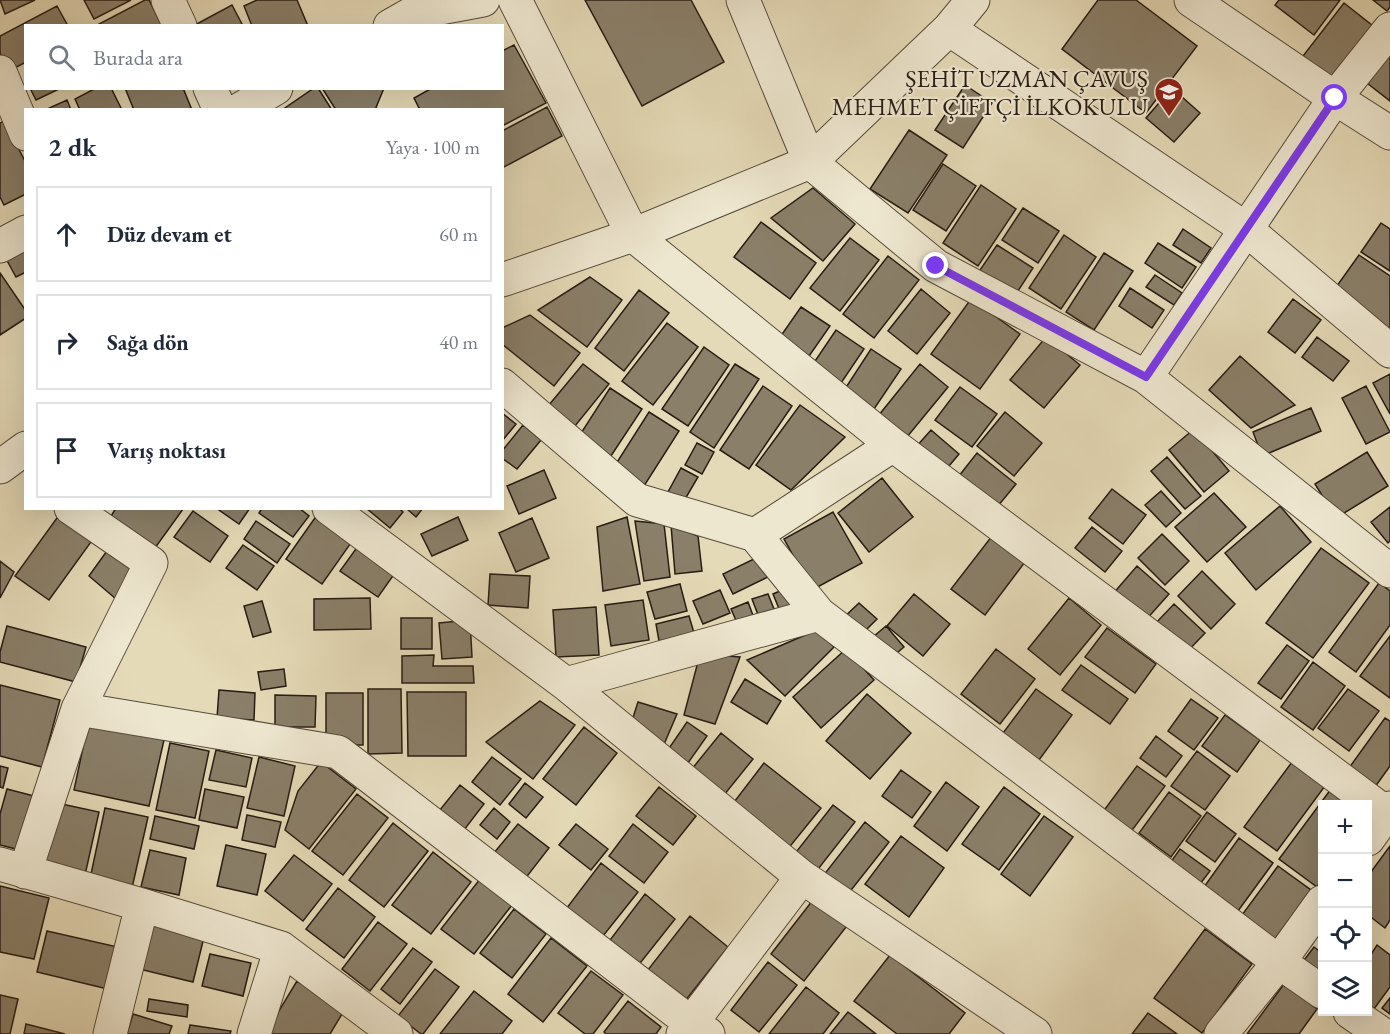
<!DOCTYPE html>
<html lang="tr">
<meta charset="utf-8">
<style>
:root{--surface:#fff;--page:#f6f6f7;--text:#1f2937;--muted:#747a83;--line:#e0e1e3}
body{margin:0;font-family:"EB Garamond",serif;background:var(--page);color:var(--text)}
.controls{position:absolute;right:18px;bottom:18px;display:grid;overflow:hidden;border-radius:0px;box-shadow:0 6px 24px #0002}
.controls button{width:54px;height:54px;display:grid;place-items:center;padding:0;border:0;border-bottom:2px solid var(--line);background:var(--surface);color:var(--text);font:30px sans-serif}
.stop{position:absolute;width:18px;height:18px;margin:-14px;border:4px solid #7c3aed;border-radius:50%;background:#fff}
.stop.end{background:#7c3aed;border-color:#fff;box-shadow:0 2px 6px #0008}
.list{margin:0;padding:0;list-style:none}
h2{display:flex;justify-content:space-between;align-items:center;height:78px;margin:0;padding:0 24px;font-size:26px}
h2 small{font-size:20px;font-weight:400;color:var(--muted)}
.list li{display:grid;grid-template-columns:39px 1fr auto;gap:18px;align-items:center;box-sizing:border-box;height:96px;margin:0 12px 12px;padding:0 12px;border:2px solid var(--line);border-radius:0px}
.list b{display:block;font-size:22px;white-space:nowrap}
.list em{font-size:20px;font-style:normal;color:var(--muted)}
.icon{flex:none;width:33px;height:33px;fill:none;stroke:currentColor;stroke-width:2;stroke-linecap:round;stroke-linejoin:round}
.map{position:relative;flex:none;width:1390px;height:1034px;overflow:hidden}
.search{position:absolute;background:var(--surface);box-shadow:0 6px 24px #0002;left:24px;top:24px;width:480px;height:66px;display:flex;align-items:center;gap:15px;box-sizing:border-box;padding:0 21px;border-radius:0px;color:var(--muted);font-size:22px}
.panel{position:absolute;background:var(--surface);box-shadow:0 6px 24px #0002;left:24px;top:108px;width:480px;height:402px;border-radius:0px}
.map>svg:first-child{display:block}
.building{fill:#8a7f69;stroke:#271c14;stroke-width:1.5}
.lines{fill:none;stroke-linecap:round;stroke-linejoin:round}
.minor-casing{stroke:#564c3d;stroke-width:35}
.minor{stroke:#eee7d0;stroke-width:33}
.route{stroke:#7c3aed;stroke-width:8}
.labels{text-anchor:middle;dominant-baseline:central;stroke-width:4.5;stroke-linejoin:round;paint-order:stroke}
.poi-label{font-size:24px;fill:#271c14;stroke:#eee7d0;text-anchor:end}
</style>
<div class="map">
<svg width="1390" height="1034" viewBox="0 0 1390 1034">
<rect width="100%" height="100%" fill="#e5dab7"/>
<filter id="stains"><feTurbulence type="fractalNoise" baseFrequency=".00333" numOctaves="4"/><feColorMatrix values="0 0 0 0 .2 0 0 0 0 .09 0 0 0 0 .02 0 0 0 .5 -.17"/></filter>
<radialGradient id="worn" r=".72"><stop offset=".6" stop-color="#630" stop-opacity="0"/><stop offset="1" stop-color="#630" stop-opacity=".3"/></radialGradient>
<path class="building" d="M0,0H35L5,14Z
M84,0H131L94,19Z
M145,0H149L162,26H100L99,24Z
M257,0H297L308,26H252L244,6Z
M585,0H691L724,62L642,106Z
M1098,0H1136L1197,46L1146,113L1062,49Z
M1279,0H1340L1314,35L1275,5Z
M1373,0H1390V7L1387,11Z
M1344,3L1373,26L1332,79L1303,56Z
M232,5L243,26H193Z
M57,6L68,26H26V62L9,71L0,53V36Z
M514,45L546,103L502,126V110H420L414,98L432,88H502V51Z
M1390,47V101L1363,80Z
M965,85L992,103L963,148L935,130Z
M30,88H61L36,100Z
M96,88H111L122,110H80L75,99Z
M125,88H183L192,110H134Z
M314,88H318L332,110H282Z
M322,88H384L375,110H336Z
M1172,88L1200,113L1174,142L1146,118Z
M67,100L71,110H45Z
M547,107L562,136L502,168V131Z
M4,121L26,163V194L4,205L0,197V123Z
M909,130L947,155L908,213L870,189Z
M943,164L976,186L946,231L913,210Z
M981,185L1016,209L978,266L943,243Z
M813,188L855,224L823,261L771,218Z
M1023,208L1059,231L1038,263L1002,240Z
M761,222L816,263L790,299L734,257Z
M1381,223L1390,229V271L1361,252Z
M1183,229L1211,248L1201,263L1173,245Z
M1064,235L1096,257L1061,309L1029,288Z
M850,238L879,260L840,311L810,288Z
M26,243V272L16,277L4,255Z
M1158,243L1196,267L1182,288L1145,263Z
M997,245L1033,268L1014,297L978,273Z
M1104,253L1133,271L1094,330L1066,312Z
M1359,255L1390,276V329L1334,290Z
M888,256L919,280L874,338L843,314Z
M0,273L26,311V318L0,335Z
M1155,275L1182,293L1174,305L1146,287Z
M590,277L622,300L587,347L538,310Z
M1130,288L1164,310L1152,328L1119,306Z
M921,289L950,313L917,354L888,331Z
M639,290L669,313L624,371L595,348Z
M971,299L1020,334L980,389L931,354Z
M1293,299L1321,320L1295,353L1268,332Z
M801,307L830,326L807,359L778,340Z
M530,315L580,353L554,386L502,344V328Z
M667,323L698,347L653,405L622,381Z
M836,330L864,349L839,386L811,367Z
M1046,337L1080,365L1044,408L1010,380Z
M1317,337L1349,361L1333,381L1302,357Z
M704,347L729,365L688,426L662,409Z
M871,349L901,369L870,415L841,395Z
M1240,356L1295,405L1251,428L1209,390Z
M583,364L609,384L575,426L549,405Z
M735,364L759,379L714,448L690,432Z
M920,364L948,387L907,437L879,415Z
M1390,374V414L1373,383Z
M763,386L792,406L749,469L720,450Z
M1366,386L1390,432L1366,444L1342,398Z
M960,387L997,414L972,447L935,420Z
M610,388L642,409L607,462L576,441Z
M800,405L845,437L791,490L756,465Z
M1311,408L1321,431L1262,456L1253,432Z
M649,412L679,431L644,486L614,467Z
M1005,412L1042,443L1014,476L977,446Z
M502,413L516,424L502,441Z
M523,425L541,440L517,469L502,458V451Z
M1194,429L1229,471L1204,492L1169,450Z
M931,430L959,454L944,472L916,447Z
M697,443L714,452L702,474L685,465Z
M1367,452L1388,486L1336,518L1315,484Z
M977,453L1016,484L993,512L955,481Z
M1167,457L1201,496L1185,509L1151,471Z
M681,468L698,477L684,501L668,492Z
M544,470L556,498L519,514L507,486Z
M882,478L913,517L869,552L838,513Z
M1112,489L1146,515L1123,544L1089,518Z
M1161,491L1181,513L1166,527L1145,505Z
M1214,493L1246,527L1207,562L1175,527Z
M1280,506L1311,542L1256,590L1225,553Z
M1390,507V541L1388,543L1371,522Z
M116,508H182L183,509L155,548L111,516Z
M216,508H250L239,524Z
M262,508H299L309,516L293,537L259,513Z
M366,508H399L403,512L390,528Z
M406,508H423L416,517Z
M62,511L96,535L49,600L15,576Z
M193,511L228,536L210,562L174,537Z
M833,512L862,563L812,590L784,539Z
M317,515L353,540L322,584L286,559Z
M458,517L468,540L432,556L421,534Z
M627,517L640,584L603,591L597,527Z
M532,518L549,558L516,572L499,533Z
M256,521L290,544L277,563L244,539Z
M635,521L664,524L670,577L644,581Z
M671,525L698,536L702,571L675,574Z
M1092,527L1122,551L1105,572L1075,548Z
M1162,534L1189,561L1165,585L1138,558Z
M992,536L1025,562L985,615L951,589Z
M243,545L274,566L257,590L226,568Z
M358,546L395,573L378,597L340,571Z
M109,548L138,568L116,599L89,576Z
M1321,548L1369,583L1313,658L1266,623Z
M760,556L770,576L733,594L723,574Z
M0,561L14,572L0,598Z
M1137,566L1169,594L1144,622L1112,595Z
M1202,571L1235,604L1211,629L1178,596Z
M490,574L530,576L528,608L488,605Z
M1379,583L1390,591V625L1356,672L1329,652Z
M680,584L687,611L655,619L647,592Z
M787,588L796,610L782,616L773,594Z
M720,590L730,613L703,624L693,601Z
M768,594L776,614L760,620L752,599Z
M914,594L950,624L923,656L887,626Z
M370,598L371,629L314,630V599Z
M1069,598L1101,625L1060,675L1028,649Z
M643,600L649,640L611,646L605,605Z
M262,601L271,632L253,637L244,606Z
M748,602L754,618L738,625L731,609Z
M859,603L877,619L856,640L838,623Z
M1174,604L1205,633L1185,654L1154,625Z
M596,607L599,655L556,657L553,610Z
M689,616L694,633L659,641L656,624Z
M401,618H432V649H401Z
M470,620L472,657L442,659L439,623Z
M7,626L86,647L76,682L0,662V652Z
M886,626L904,647L885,663L867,642Z
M1107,628L1156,664L1135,693L1085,657Z
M817,630L834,647L785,696L747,660Z
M1390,636V698L1360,676Z
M1287,645L1309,661L1281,699L1258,683Z
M846,649L874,680L821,728L793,697Z
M996,649L1035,679L1000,724L961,694Z
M700,654L740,657L715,724L684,715Z
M434,655L433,666H473L474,683H402V656Z
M1313,662L1345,686L1313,730L1281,707Z
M1081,665L1128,699L1110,724L1062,690Z
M284,669L286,686L261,690L258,672Z
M745,679L781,701L767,724L731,702Z
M0,685L60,700L42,767L0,756Z
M368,689H401L402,753L368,754Z
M1036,689L1072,715L1039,760L1003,733Z
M1348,689L1379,711L1349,751L1318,728Z
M219,690L255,693L254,720L217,718Z
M407,692H466V756H408Z
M326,693H363V745H326Z
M867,694L911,733L870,779L826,741Z
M275,695L316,696L315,727H275Z
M1191,699L1218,718L1194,750L1168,731Z
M540,701L575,725L533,779L486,742Z
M638,702L677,714L662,749L630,727Z
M1225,715L1260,740L1237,772L1202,746Z
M1385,718L1390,721V766L1375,787L1349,768Z
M687,722L707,736L683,770L663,757Z
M88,724L164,740L149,806L74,790Z
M584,727L617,753L576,805L543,779Z
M721,733L753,759L720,800L687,775Z
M1156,736L1182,756L1166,777L1140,758Z
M170,743L209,751L195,818L156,810Z
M216,750L252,758L246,787L209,780Z
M1197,751L1230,776L1205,810L1171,786Z
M259,757L295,766L284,816L247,808Z
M492,757L521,779L500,805L472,782Z
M321,762L356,789L309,849L285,830L298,791Z
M1292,762L1325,786L1277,851L1244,827Z
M764,763L821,808L787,850L731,806Z
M0,766L8,768L3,788L0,787Z
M1137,766L1165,786L1130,833L1102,813Z
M901,770L931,792L912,818L882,796Z
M946,782L979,807L947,851L914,826Z
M525,783L543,797L526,818L509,804Z
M460,785L484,804L464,830L439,811Z
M659,787L696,816L673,845L636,816Z
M1004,787L1040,814L999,870L962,844Z
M7,789L38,797L24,851L0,845V814Z
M205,789L244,797L237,828L199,820Z
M1331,789L1353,804H1322V879L1317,887L1279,859Z
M1169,792L1201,816L1171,857L1139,833Z
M357,794L388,818L343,875L312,851Z
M57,803L99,812L85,875L43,865Z
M833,805L855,822L815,873L793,856Z
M105,808L148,817L132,888L90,879Z
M494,808L510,822L497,839L480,825Z
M1207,812L1236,834L1215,862L1186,841Z
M247,815L281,822L275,847L242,840Z
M155,816L199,826L194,849L150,839Z
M1044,816L1073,837L1030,896L1001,874Z
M865,822L889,842L848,894L823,876Z
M393,823L428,851L384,907L349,880Z
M518,824L549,848L521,884L489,859Z
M576,824L608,849L591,870L559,845Z
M633,824L668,852L644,883L609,856Z
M901,836L944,868L909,917L865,884Z
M1239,838L1273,863L1238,911L1204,887Z
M226,845L266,854L257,895L217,886Z
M1390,846V920L1385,928L1368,915V876Z
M1180,849L1210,871L1197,888L1168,866Z
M150,850L186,858L179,895L141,887Z
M433,852L471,882L431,934L392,905Z
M294,855L332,884L303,921L265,891Z
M601,863L638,892L599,941L563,913Z
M1278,866L1311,890L1275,939L1242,915Z
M480,879L512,905L474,954L441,929Z
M0,886L49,898L34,959L0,952Z
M338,888L375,917L344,958L306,929Z
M645,894L675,919L637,967L607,944Z
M816,896L850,922L804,981L771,954Z
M514,909L546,934L512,978L480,953Z
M690,916L728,947L685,1001L647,971Z
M147,919L205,933L193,982L135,968Z
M378,922L407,944L370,991L342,969Z
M1205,929L1252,964L1202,1033L1154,998Z
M47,931L122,948L112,990L37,972Z
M551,938L587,966L543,1022L508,994Z
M1377,945L1390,955V987L1374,1009L1368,1004V959Z
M1314,947L1322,953V986L1298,968Z
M413,948L432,962L400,1004L381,989Z
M210,954L251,963L243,996L202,986Z
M890,955L965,1013L949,1034H897L854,1001Z
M768,962L797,985L759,1032L731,1010Z
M435,969L459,987L423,1034H421L398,1016Z
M591,971L623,995L593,1034H585L558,1013Z
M297,981L345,1009L330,1034H265Z
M1284,984L1317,1009L1299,1034H1247Z
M806,987L839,1013L823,1034H769Z
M474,991L512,1021L502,1034H440Z
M0,995L18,999L10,1034H0Z
M1390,998V1014L1382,1008Z
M149,999L188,1005L187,1017L147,1011Z
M628,1001L661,1027L656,1034H606L604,1032Z
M848,1012L876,1034H830Z
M1148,1013L1177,1034H1132Z
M133,1014L172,1026L169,1034H127Z
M26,1024L65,1034H24Z
M190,1025L231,1031L230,1034H188Z"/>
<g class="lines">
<g class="minor-casing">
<path id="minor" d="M168,0L180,26
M515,0L633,235L893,445L1390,816
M743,0L810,162L936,266L1146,377L1390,571
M1191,0L1335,98L1390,133
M390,26L413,13L483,0
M949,29L1246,229L1390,351
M0,72L26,134
M210,88L220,110
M239,110L276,88
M0,246L26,232
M502,280L633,235L810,162L949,29L973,0
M1146,377L1335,98L1390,29
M502,385L637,500L755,535L819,614L1279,962L1322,992
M0,467L26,448
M71,508L151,563L78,709
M329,508L566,684L802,877L1035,1034
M755,535L893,445
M566,684L819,614
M1368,839L1390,808
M0,864L142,905L281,948L396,1034
M25,872L78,709L338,752L691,1023L708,1034
M1350,1012L1382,1034
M110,1034L142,905
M254,1034L281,948
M683,1034L802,877
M1221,1034L1279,962L1322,902"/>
</g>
<use href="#minor" class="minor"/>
</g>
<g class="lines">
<path class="route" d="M936,266L1146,377L1335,98"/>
</g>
<defs>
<g id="school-pin" transform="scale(1.5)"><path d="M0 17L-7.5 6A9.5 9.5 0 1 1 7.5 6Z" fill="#8f2418" stroke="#eee7d0"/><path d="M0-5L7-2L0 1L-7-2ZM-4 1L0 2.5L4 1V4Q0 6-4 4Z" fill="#fff"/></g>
</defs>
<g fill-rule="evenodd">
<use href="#school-pin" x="1169" y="92"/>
</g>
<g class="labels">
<g class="poi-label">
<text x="1148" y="78">ŞEHİT UZMAN ÇAVUŞ<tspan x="1148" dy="28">MEHMET ÇİFTÇİ İLKOKULU</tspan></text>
</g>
</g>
<rect width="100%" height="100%" filter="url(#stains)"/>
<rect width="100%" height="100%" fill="url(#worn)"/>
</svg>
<div class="controls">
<button>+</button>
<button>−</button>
<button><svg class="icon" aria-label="locate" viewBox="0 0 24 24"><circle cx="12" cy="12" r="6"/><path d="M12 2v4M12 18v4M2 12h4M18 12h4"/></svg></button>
<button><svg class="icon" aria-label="layers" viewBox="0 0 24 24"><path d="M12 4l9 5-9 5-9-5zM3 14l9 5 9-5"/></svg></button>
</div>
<div class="stop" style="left:1335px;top:98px"></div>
<div class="stop end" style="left:936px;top:266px"></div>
<div class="search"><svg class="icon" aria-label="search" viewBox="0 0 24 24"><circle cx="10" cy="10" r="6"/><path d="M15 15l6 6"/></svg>Burada ara</div>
<section class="panel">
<h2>2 dk<small>Yaya · 100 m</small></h2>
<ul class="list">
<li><svg class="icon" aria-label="ahead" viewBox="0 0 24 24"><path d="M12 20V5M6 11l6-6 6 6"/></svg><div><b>Düz devam et</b></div><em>60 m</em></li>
<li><svg class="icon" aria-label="right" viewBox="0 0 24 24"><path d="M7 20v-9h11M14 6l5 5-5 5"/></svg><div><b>Sağa dön</b></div><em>40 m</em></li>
<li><svg class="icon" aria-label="arrive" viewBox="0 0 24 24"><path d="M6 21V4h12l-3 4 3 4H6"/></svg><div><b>Varış noktası</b></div></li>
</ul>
</section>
</div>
